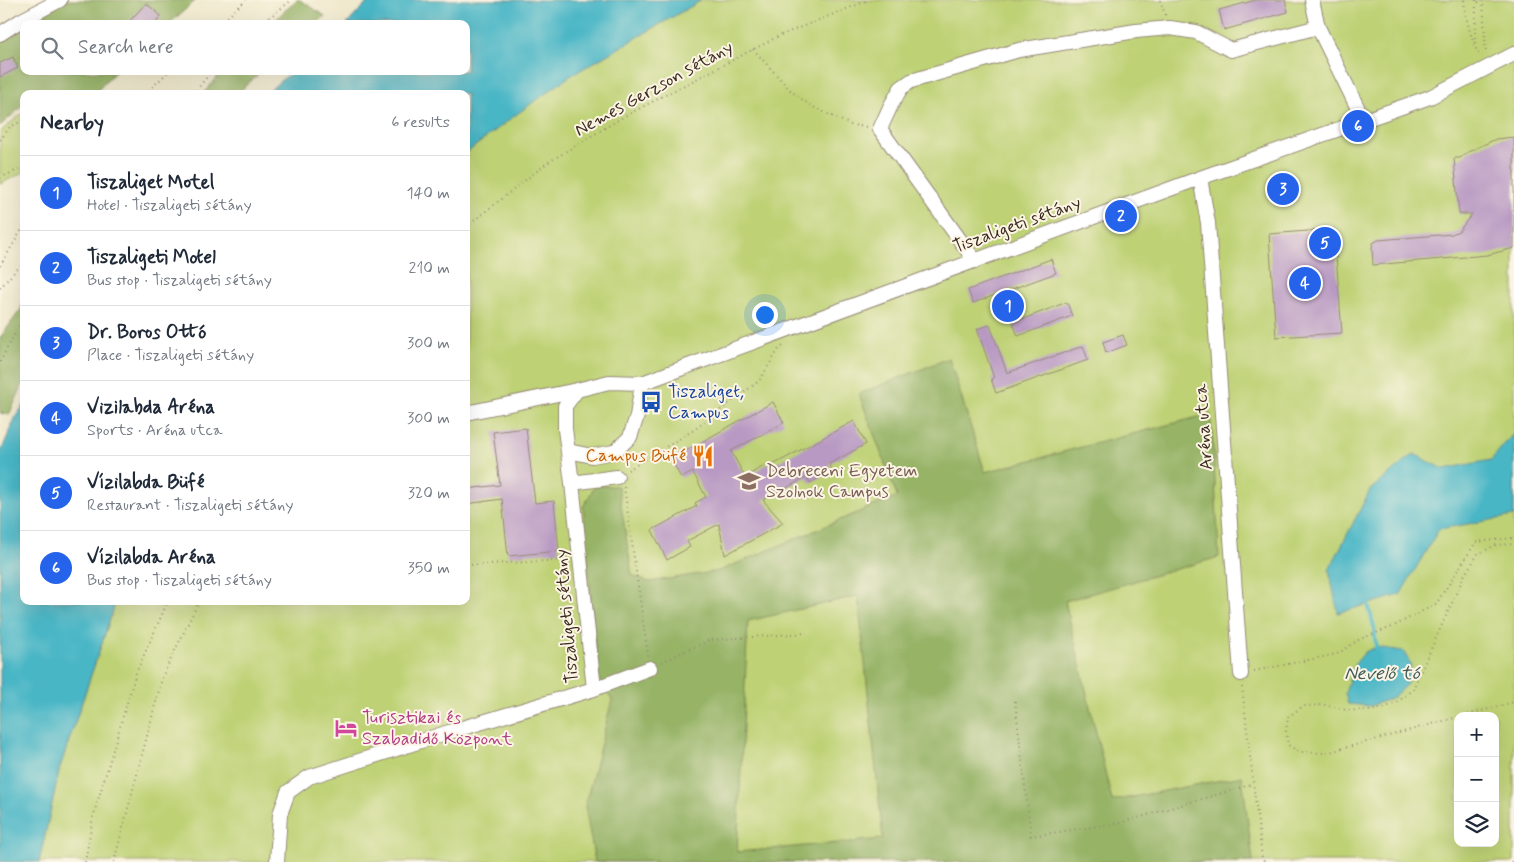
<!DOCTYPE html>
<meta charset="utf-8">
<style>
:root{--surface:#fff;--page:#f6f6f7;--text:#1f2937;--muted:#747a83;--line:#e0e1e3;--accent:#2563eb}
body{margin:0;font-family:Mynerve,sans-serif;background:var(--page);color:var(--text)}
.controls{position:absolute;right:15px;bottom:15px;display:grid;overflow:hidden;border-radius:10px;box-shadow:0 5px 20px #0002}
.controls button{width:45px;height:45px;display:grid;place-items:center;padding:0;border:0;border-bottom:1px solid var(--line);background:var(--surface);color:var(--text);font:25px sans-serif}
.you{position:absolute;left:764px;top:314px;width:18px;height:18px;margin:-12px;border:4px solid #fff;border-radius:50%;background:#1a73e8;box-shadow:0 0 0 8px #1a73e833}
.badge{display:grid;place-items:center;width:32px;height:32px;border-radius:50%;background:var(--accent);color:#fff;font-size:16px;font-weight:700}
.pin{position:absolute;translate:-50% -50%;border:2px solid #fff;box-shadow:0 1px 5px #0006}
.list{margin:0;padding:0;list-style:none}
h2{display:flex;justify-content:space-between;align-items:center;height:65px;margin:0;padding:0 20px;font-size:21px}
h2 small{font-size:16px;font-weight:400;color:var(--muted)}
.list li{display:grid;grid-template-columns:32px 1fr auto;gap:15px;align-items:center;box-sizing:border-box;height:75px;padding:0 20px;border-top:1px solid var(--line)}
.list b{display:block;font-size:19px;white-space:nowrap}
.list p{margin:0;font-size:16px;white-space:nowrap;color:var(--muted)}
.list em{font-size:16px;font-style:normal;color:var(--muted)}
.icon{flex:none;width:28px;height:28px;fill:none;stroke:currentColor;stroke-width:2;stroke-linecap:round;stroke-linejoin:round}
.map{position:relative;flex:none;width:1514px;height:862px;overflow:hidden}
.search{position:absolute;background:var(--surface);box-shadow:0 5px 20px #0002;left:20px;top:20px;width:450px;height:55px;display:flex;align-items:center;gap:12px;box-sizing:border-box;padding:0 18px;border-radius:10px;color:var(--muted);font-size:19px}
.panel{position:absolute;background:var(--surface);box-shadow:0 5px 20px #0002;left:20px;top:90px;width:450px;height:515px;border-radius:10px}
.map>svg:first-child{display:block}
.green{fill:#bed175;stroke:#7c7e4a;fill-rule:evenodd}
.forest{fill:#96b366;stroke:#686e42;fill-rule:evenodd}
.water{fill:#4ab6c6;stroke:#427072}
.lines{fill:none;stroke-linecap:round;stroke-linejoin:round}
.stream{stroke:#4ab6c6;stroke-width:4}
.building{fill:#b899c3}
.minor-casing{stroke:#968a76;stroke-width:16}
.path{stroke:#968a76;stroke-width:2;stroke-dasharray:1 4;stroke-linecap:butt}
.minor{stroke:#fff;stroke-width:14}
.labels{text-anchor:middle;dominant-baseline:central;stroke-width:4;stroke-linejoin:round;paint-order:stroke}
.street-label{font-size:18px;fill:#3b2a1e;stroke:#fcf5e5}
.transit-label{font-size:18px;fill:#164399;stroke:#fcf5e5;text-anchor:start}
.food-label{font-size:18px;fill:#c56008;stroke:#fcf5e5;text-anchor:end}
.education-label{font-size:18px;fill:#785e54;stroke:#fcf5e5;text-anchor:start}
.hotel-label{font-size:18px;fill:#b23c85;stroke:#fcf5e5;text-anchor:start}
.water-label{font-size:19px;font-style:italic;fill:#405b59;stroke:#fcf5e5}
</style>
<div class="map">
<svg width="1514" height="862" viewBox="0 0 1514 862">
<rect width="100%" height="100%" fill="#fcf5e5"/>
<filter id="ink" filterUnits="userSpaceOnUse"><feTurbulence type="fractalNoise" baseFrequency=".02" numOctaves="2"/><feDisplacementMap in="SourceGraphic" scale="10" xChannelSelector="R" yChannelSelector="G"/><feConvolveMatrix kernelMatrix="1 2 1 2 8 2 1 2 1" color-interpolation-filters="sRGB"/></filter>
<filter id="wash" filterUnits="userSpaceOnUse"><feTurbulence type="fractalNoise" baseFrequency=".0096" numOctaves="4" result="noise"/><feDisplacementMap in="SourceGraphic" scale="20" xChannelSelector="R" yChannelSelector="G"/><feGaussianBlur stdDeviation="1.12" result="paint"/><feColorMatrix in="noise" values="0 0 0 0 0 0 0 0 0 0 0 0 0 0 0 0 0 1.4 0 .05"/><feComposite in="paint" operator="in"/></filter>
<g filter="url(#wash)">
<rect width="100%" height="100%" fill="#f0e9cd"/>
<path class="green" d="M702,0H1514V862H39L60,767L116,601H466V153L514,116L570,76ZM1458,716H1495V843H1458Z
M20,115H24V172L0,184V132Z"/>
<path class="forest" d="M61,0H196L169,24H24V71H116L94,94H24V107H21L0,126V34Z
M296,0H300L325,16L316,24H271Z
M222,71H262L244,87L238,94H203Z
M24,297V382L9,415L0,413V338L21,309Z
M949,358L985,472L1210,414L1213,442L1219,557L1065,601L1112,801L1242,776L1253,862H595L585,806L612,700L598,678L583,507L595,486H618L632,575L649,582L719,571L897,496L859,394ZM858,596L883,839L737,852L748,621Z"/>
<path class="water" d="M371,0H702L570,76L514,116L466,153V94H266L280,81L295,71H466V24H347L363,7Z
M24,405V601H116L60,767L39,862H0V454L16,416Z
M1514,433V516L1439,529L1400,595L1338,613L1329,570L1370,490L1414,454L1444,469L1491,460Z
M1376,647L1403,651L1411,664L1407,684L1392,698L1370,706L1348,704L1345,693L1354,665L1365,652Z"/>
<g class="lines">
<path class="stream" d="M1368,604L1374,627L1376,647"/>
</g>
<g id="blocks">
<path class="building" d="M1256,0H1285L1288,12L1224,30L1219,10Z
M146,3L161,16L155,24H127Z
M13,57L18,68L0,77V63Z
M1514,137V248L1487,255L1373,265L1372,247L1373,243L1378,240L1452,234L1459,231L1472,214H1459L1454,158H1460L1468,152L1496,139Z
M1334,229L1342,333L1276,337L1269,234Z
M1051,259L1056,273L973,303L968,290Z
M1067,302L1072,316L1018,336L1013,323Z
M990,325L1007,373L1083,346L1088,360L996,393L991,379L994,378L977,329Z
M1123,335L1127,345L1106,353L1103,342Z
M773,402L784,423L731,451L745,477L769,463L771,466L854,421L866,444L829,464L832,471L810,483L807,477L763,500L783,523L725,555L719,524L687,541L690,547L667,560L652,530L697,506L695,503L706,497L693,472L681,478L671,459Z
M526,428L535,503L554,501L559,551L508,556L502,499L466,504V489L500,485L493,432Z"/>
</g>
</g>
<g filter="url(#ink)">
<use href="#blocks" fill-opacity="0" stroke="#968a76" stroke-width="1"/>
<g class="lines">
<g class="minor-casing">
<path id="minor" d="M1312,0L1318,27L1364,121
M0,34L20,21L60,0
M1200,178L1208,223L1241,674
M975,261L880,129L891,105L901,88L911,81L1019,50L1136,31L1170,28L1196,32L1231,50L1318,27
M466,413L577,390
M568,451L592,456L614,452L630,437L637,416L642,383
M572,483L617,477
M594,689L650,668
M277,862L280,814L288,792L309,777L449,732L594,689L572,483L565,429V406L577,390L609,382L642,383L1200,178L1430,97L1514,54"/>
</g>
<path class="path" d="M1160,0L1166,17
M1464,0C1466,20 1471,40 1480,57
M1476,0V3L1483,0
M1483,0L1486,55
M220,24L246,0
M261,24L292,0
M1475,43L1476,3
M753,49L791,91L811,106L851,125L868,127
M145,94L169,71
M193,94L212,71
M0,140L10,127L24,120
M0,178L24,167
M466,227L547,163L623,117L781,35L869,0
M0,266L24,226
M0,288L16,270L24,264
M0,362L24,316
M628,470L694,430L759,381L779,349L784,345
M624,487L648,656
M466,565L568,560
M662,662L710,640L807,633
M1254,671L1337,654L1360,639L1392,627L1436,604L1476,542L1514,538
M1242,687L1262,858L1264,862
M1015,701L1031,836L1120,823L1253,784
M1463,716L1514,702
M1458,717L1326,753L1300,752L1288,745L1286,731L1288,717L1303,706L1325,705L1346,710L1369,711L1384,708L1398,702L1413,689L1464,576L1478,554L1496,545L1514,544
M85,862L93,817L136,673L168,601
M114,862L163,675L199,601
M1511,862L1514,860"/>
<use href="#minor" class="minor"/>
</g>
</g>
<defs>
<g id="bus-bare" transform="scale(1.725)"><path d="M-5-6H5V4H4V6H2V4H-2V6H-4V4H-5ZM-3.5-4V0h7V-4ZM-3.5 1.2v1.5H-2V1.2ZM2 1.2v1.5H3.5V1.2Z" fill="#1a4fb4" stroke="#fcf5e5" stroke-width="2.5" paint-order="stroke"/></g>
<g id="restaurant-bare" transform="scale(1.725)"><path d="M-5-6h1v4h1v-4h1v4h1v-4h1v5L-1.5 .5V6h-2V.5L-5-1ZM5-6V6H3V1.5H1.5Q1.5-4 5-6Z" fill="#e8710a" stroke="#fcf5e5" stroke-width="2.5" paint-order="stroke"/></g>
<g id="university-bare" transform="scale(1.725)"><path d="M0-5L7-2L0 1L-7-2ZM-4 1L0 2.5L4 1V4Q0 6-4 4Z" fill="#8d6e63" stroke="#fcf5e5" stroke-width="2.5" paint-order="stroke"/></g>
<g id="hotel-bare" transform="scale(1.725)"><path d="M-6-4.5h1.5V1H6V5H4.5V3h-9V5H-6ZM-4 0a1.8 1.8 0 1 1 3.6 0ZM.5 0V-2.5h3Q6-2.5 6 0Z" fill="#d1479c" stroke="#fcf5e5" stroke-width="2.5" paint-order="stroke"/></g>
</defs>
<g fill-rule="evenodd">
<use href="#bus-bare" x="651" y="402"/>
<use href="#restaurant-bare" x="703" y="456"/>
<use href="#university-bare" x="749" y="481"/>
<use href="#hotel-bare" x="346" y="728"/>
</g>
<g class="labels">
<g class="street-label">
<text transform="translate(654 89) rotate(-29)">Nemes Gerzson sétány</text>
<text transform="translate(1017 225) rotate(-20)">Tiszaligeti sétány</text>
<text transform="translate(1204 427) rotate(-94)">Aréna utca</text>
<text transform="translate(567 616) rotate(-95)">Tiszaligeti sétány</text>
</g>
<g class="transit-label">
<text x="668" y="392">Tiszaliget,<tspan x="668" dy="21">Campus</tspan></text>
</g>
<g class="food-label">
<text x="686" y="456">Campus Büfé</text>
</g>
<g class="education-label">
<text x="766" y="471">Debreceni Egyetem<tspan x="766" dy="21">Szolnok Campus</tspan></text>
</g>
<g class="hotel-label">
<text x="362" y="718">Turisztikai és<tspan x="362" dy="21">Szabadidő Központ</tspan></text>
</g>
<g class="water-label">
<text x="1382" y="673">Nevelő tó</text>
</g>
</g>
</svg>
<div class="controls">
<button>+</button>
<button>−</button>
<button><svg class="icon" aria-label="layers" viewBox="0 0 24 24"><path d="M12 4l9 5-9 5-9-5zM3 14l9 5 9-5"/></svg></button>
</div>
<div class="you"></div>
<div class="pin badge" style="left:1008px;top:306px">1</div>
<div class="pin badge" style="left:1121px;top:216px">2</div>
<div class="pin badge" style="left:1283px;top:189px">3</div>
<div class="pin badge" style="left:1305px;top:283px">4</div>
<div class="pin badge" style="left:1325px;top:243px">5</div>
<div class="pin badge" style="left:1358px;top:126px">6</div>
<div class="search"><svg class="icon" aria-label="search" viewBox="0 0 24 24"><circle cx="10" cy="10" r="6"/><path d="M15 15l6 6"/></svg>Search here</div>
<section class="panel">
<h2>Nearby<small>6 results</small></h2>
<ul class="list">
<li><span class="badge">1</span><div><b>Tiszaliget Motel</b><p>Hotel · Tiszaligeti sétány</p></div><em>140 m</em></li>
<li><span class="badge">2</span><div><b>Tiszaligeti Motel</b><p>Bus stop · Tiszaligeti sétány</p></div><em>210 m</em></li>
<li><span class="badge">3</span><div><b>Dr. Boros Ottó</b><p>Place · Tiszaligeti sétány</p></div><em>300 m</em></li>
<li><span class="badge">4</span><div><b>Vizilabda Aréna</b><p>Sports · Aréna utca</p></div><em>300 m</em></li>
<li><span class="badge">5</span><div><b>Vízilabda Büfé</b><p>Restaurant · Tiszaligeti sétány</p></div><em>320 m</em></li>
<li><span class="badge">6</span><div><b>Vízilabda Aréna</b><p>Bus stop · Tiszaligeti sétány</p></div><em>350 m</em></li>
</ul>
</section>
</div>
